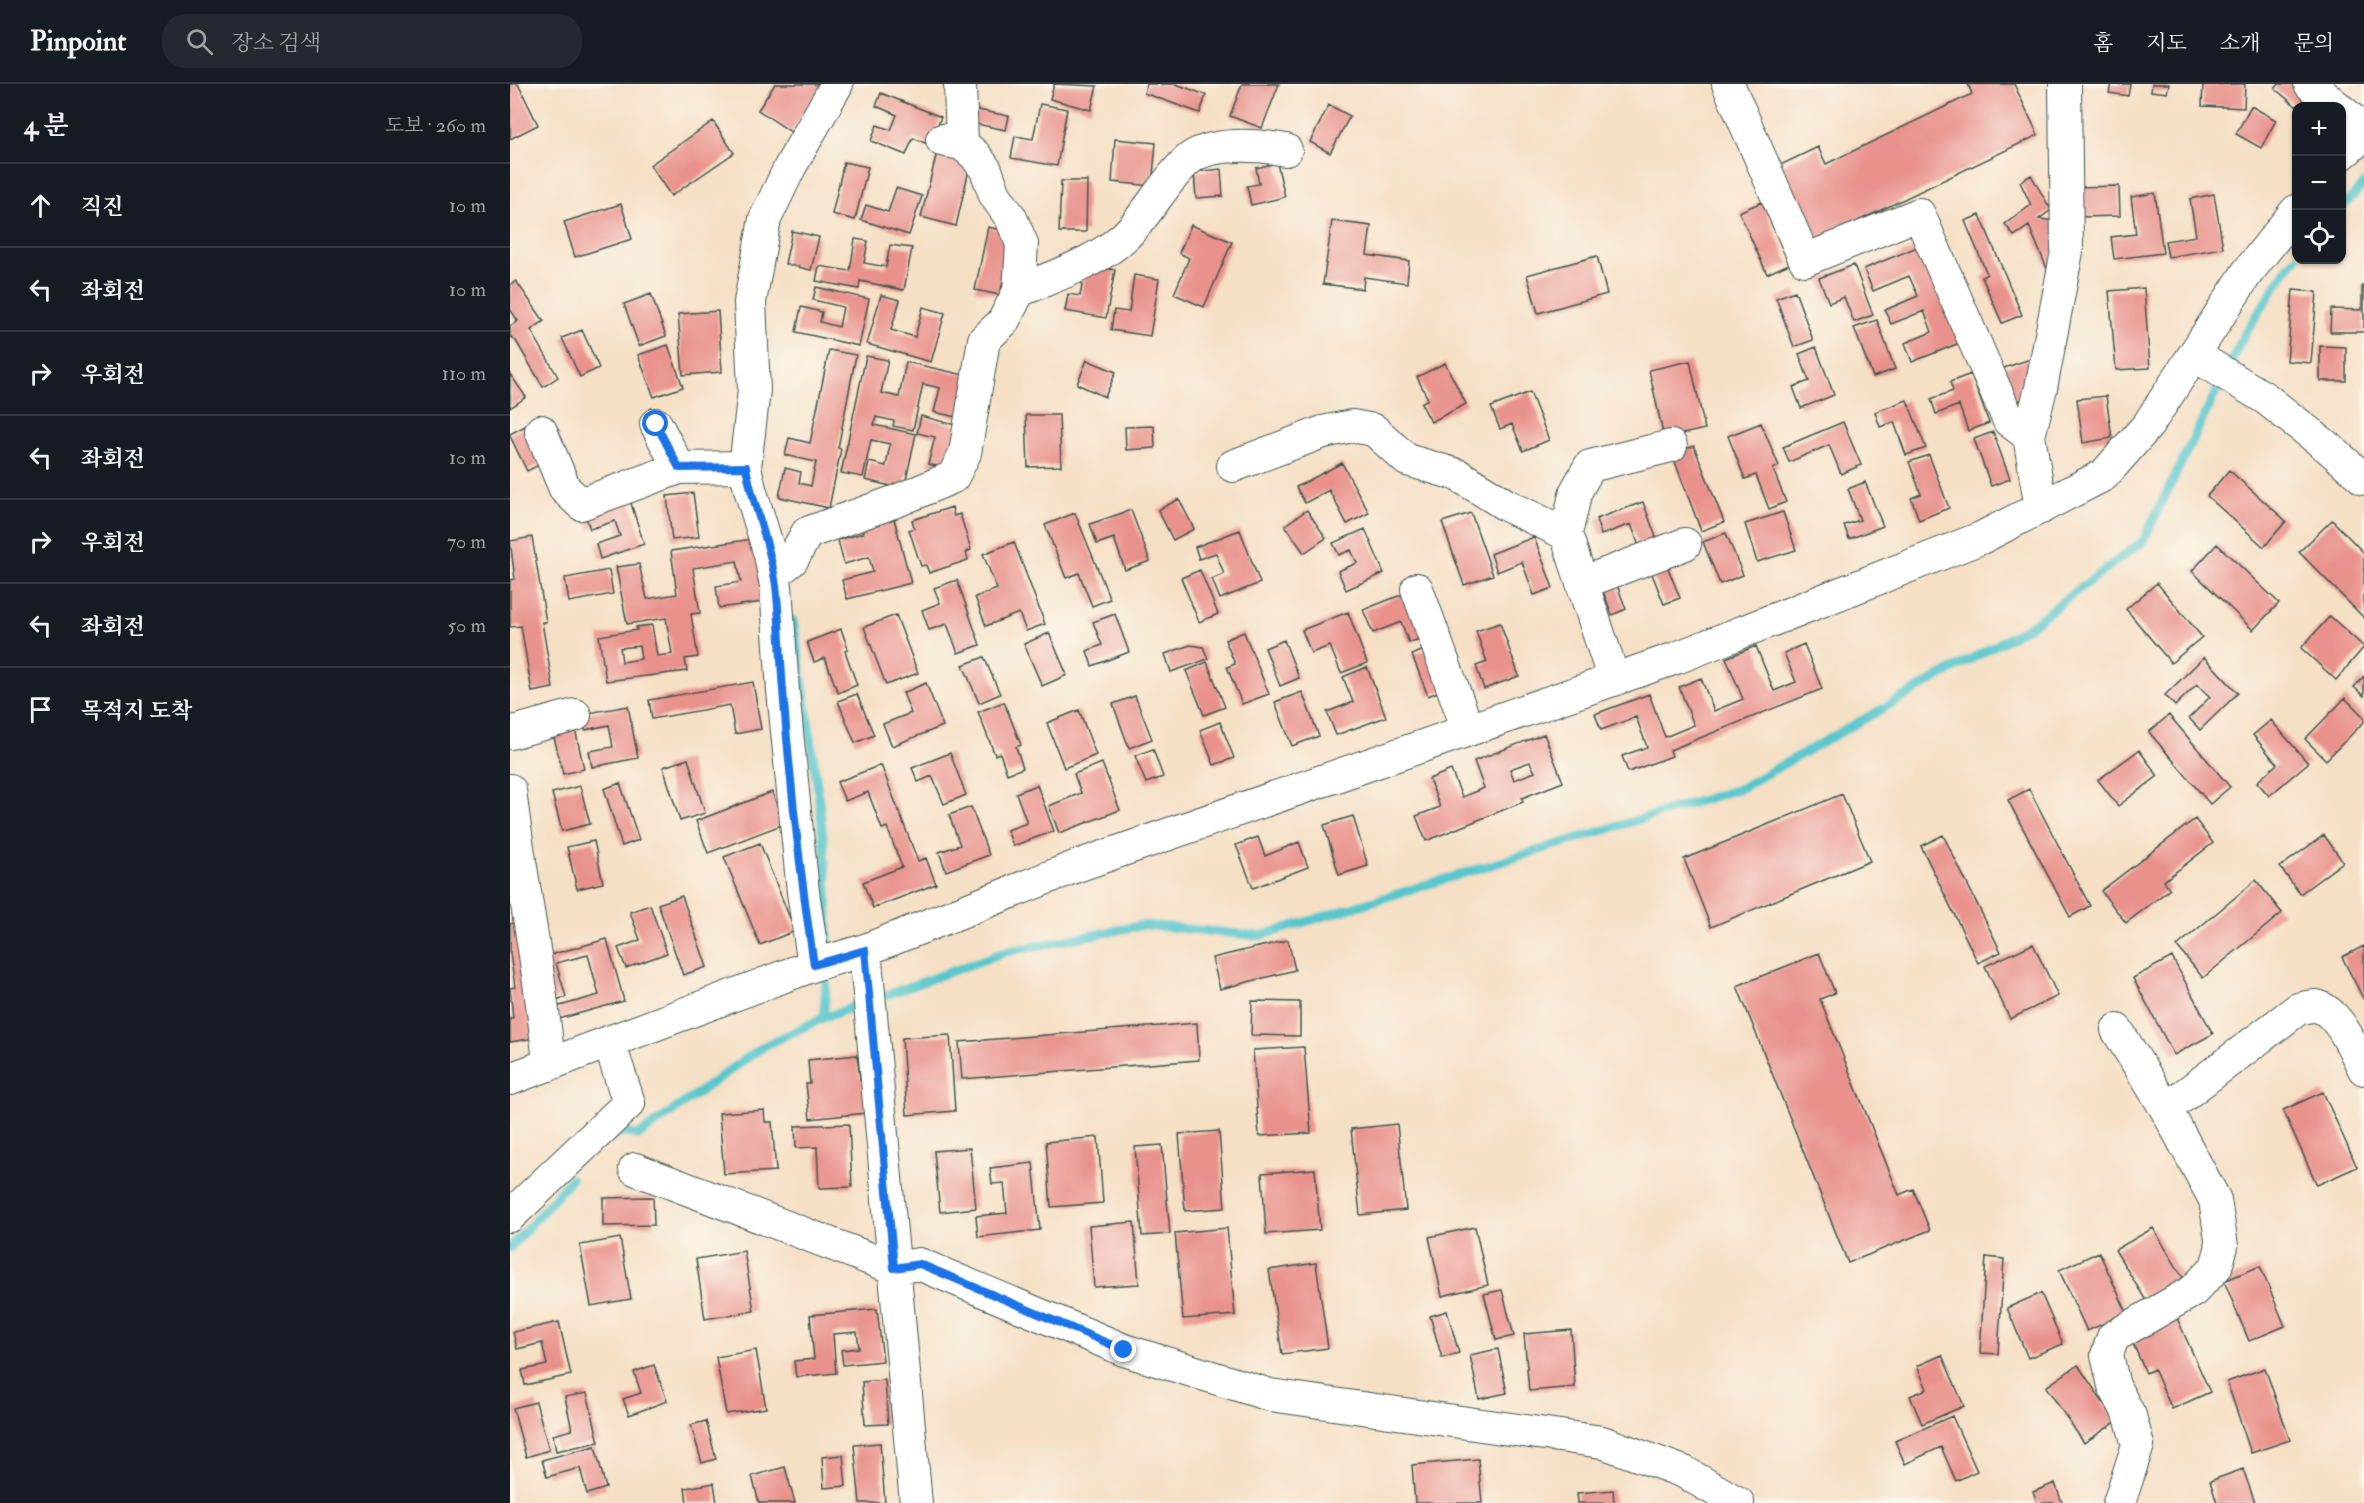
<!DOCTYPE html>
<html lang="ko">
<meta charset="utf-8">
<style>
:root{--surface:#171b24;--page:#242831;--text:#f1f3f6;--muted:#9ea1a6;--line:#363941}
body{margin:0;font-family:"IM FELL Double Pica","Noto Serif KR",serif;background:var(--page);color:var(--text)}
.controls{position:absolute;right:18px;top:18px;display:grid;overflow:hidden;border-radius:12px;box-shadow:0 2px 4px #0004}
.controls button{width:54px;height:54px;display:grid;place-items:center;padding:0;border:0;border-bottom:2px solid var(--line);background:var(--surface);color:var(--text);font:30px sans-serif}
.stop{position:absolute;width:18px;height:18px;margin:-14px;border:4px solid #1a73e8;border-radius:50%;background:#fff}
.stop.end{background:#1a73e8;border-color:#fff;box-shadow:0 2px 6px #0008}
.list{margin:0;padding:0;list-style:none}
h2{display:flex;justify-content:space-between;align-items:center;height:78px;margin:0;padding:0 24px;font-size:26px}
h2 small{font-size:20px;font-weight:400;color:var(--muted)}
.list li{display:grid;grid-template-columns:39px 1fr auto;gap:18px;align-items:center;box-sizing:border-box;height:84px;padding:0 24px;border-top:2px solid var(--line)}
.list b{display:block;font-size:22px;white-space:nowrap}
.list em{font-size:20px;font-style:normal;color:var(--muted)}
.icon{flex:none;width:33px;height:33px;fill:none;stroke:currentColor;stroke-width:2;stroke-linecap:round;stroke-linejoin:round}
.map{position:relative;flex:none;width:1854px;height:1419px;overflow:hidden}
header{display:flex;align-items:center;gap:36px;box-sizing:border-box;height:84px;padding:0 30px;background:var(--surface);border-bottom:2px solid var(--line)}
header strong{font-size:28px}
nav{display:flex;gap:33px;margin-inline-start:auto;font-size:21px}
.search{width:420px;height:54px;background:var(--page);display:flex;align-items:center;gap:15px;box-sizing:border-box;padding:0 21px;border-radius:24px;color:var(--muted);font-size:22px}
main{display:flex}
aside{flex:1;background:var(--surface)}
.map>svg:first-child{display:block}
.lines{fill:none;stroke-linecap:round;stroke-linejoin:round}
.stream{stroke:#58c6cc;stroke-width:9}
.building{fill:#e9928c;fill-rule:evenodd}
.minor-casing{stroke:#3f554a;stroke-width:34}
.minor{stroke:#fff;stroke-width:32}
.route{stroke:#1a73e8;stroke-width:8}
</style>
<header>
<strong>Pinpoint</strong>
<div class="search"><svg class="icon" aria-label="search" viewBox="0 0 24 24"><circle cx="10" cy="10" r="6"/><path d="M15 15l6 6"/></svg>장소 검색</div>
<nav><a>홈</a><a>지도</a><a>소개</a><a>문의</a></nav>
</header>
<main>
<aside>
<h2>4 분<small>도보 · 260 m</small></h2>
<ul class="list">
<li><svg class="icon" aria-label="ahead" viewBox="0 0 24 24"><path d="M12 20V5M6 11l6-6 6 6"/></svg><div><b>직진</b></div><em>10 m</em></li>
<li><svg class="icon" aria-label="left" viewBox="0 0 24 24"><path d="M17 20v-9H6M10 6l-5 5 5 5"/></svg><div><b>좌회전</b></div><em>10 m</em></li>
<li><svg class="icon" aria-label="right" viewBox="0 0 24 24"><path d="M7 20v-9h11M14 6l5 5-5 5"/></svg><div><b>우회전</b></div><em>110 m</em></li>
<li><svg class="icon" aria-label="left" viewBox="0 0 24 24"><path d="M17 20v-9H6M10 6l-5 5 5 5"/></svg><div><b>좌회전</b></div><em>10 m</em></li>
<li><svg class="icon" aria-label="right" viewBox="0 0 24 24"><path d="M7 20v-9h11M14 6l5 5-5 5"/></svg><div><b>우회전</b></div><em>70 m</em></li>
<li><svg class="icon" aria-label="left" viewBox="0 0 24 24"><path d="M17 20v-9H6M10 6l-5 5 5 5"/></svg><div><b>좌회전</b></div><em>50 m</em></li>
<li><svg class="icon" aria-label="arrive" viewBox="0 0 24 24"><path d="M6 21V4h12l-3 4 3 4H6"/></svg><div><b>목적지 도착</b></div></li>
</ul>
</aside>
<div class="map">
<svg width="1854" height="1419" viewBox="0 0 1854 1419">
<rect width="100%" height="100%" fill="#fbf7ec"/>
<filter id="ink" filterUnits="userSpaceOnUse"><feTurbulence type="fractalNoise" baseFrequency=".0167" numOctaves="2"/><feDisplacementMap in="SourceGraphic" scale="12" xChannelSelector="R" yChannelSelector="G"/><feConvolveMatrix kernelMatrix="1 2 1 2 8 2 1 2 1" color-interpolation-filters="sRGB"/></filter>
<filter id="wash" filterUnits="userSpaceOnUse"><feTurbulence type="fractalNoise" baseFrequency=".008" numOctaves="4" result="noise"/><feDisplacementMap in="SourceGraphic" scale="24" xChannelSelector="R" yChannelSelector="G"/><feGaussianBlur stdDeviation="1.35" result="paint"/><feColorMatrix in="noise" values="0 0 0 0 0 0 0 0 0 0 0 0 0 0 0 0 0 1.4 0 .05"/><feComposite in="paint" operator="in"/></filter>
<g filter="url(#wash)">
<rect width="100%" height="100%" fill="#f5dfc5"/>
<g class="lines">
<path class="stream" d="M1832,124L1854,100
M283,536C302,667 329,802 313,934
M102,1054L108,1048L129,1051L254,962L313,934L495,868L634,841L750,852L1231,704L1520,542L1633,457L1735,249L1778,183L1786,174
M0,1164L61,1095"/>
</g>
<g id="blocks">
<path class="building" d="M0,0H8L28,41L0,55Z
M265,0H313L281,48L248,26Z
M544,0L587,2L581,26L540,15Z
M637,0H666L696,11L690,29L634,9Z
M732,0H769L752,44L720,32Z
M1458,0H1504L1528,51L1298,161L1262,85L1308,63L1316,80L1462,10Z
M1601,0H1620L1618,12L1599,9Z
M1642,0H1659L1657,9L1641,7Z
M1693,0H1735L1734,24L1692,22Z
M1769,0H1793L1820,22H1786L1765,5Z
M371,9L431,33L420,61L403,54L396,71L361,57L367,41L381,46L387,31L366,22Z
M530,20L557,25L547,82L501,74L505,52L523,55Z
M819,21L840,32L820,69L800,58Z
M1741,22L1766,36L1751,64L1726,50Z
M463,25L499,32L496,46L461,39Z
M203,37L224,69L161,112L140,81Z
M605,55L646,59L642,102L602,98Z
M427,68L461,77L446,142L411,133Z
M334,78L358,83L345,136L322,130Z
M767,79L775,113L741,121L737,102L749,100L746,84Z
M711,85L713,112L686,114L684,88Z
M1521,91L1541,126L1529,135L1546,137L1541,194L1519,142L1504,152L1495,140L1521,121L1510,98Z
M551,97H577L576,148H549Z
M1609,102L1610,132L1569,133L1568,103Z
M386,104L412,112L399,151L351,136L356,121L378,128Z
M1645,109L1653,169L1604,175L1601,153L1626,150L1621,113Z
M1704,110L1713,164L1658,173L1655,157L1686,152L1680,115Z
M1252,118L1279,180L1257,190L1229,128Z
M111,120L122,155L65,173L54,138Z
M1470,131L1512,231L1492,239L1472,193L1477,190L1455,137Z
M822,137L861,142L857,171L899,177L897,199L854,193L853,205L813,200Z
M681,141L722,158L694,223L664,210L679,174L669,169Z
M478,143L503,149L490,211L465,206Z
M282,147L309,153L301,186L275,180Z
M345,155L358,157L354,179L376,183L380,161L402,164L394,206L350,197L349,205L306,197L309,182L340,187Z
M1412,161L1452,258L1402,278L1395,259L1422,248L1414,227L1381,240L1375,226L1408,212L1399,192L1363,207L1354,185Z
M1087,172L1097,210L1028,229L1017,191Z
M576,181L605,186L596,234L555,227L558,210L570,212Z
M1344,181L1363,231L1344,238L1334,213L1319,219L1309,194Z
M624,191L649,195L640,252L601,246L604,226L619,228Z
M6,197L34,237L21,246L48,293L33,303L6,257L0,252V242L8,237L0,225V201Z
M1852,201H1854V248H1820L1821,225L1852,226Z
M306,203L359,215L349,262L286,248L291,223L312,228L310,238L329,243L333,223L303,216Z
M1634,204L1640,284L1606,286L1599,207Z
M1783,206L1807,208L1801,279L1777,277Z
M1285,207L1303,256L1284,263L1266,214Z
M141,210L156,252L129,262L114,220Z
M371,211L390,216L381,246L405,253L413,223L435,229L421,278L357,260Z
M208,227L212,288L173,291L168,230Z
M1367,236L1385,285L1363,293L1344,244Z
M72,246L89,284L70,293L52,254Z
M158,261L173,303L144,313L128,271Z
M1810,262L1836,263V297H1810Z
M1306,263L1324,311L1291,324L1283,303L1299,297L1289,270Z
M319,266L346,271L328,364L331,365L319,424L269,413L275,384L291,388L289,399L301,402L306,378L275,371L279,354L300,359Z
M356,272L378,276L371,309L389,313L396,278L459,292L450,334L424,328L430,304L413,300L403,346L383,342L384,337L366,333L364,341L406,350L394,405L355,396L359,378L376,382L380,360L361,356L353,393L331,389Z
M1523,274L1519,313L1496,321L1485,287Z
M577,276L606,288L595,313L567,300Z
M1180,277L1195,345L1154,354L1139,286Z
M935,279L956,320L921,338L911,319L918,315L907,293Z
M0,290L16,313L0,324Z
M1461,290L1479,339L1458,347L1449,321L1426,330L1421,315L1443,307L1440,298Z
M1020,308L1039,356L1013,367L1002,340L990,345L981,323Z
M1596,312L1602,354L1573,359L1567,315Z
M1397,316L1416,364L1396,371L1384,338L1370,343L1365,328Z
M516,331H549L551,382L518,383Z
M411,332L449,342L438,385L418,380L425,353L407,349Z
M1333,338L1351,381L1331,390L1319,361L1279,378L1273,363Z
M1251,339L1269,382L1263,385L1276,418L1259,425L1246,391L1235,395L1218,352Z
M17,341L35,378L17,387L0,352V350Z
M644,342L645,364L616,366L615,343Z
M1483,348L1500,395L1481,402L1464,355Z
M1184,362L1214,438L1191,447L1162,370Z
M1419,371L1439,424L1409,436L1401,414L1411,410L1399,378Z
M832,379L859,429L837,440L819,406L795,419L786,403Z
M1719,386L1776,437L1754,463L1697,412Z
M1355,398L1373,442L1339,455L1334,441L1350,436L1338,405Z
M183,409L189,453L162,456L157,412Z
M118,410L134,460L90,475L86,460L110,452L105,437L80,445L73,425Z
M669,415L684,445L663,456L648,426Z
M1133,418L1150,464L1132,470L1121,440L1091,451L1086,435Z
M442,423L444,432L450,430L461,466L456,468L458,476L419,489L416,481L411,482L399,446L404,444L402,436Z
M621,426L640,477L615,486L604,454L587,460L580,440Z
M797,426L816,454L794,469L775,441Z
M382,427L401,499L337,515L332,496L363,488L359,473L334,480L328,456L353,449L350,435Z
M1273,428L1286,466L1247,478L1235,440Z
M565,429L600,515L582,522L569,489L556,494L535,441Z
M961,429L983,491L954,501L932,438Z
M1822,436L1854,469V534L1789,468Z
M855,445L874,489L836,506L828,487L847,479L841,466L829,471L823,459Z
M730,446L750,499L710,515L702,495L714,490L706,469L689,475L685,463Z
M1216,449L1233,491L1210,500L1193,458Z
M22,453L36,538H32L43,604L22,608L11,542L0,543V496L5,495L0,457Z
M1024,453L1043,504L1024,511L1012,478L987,488L981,470Z
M250,454L260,517L209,524L206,502L231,498L227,477L183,484L190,529L181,530L188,573L175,575L177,587L96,597L89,552L127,546L126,543L142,541L147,572L162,570L156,534L117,540L106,483L129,480L137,515L167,510L161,467ZM129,562L131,575L112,578L110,564Z
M504,458L535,540L516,547L509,529L476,542L465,513L487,505L473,470Z
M1707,460L1769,519L1743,546L1682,487Z
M1154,474L1170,514L1154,520L1138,480Z
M99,486L103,510L59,518L55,494Z
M690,486L708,530L689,538L671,494Z
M1104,493L1116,525L1102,531L1090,499Z
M447,496L470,561L448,569L437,540L419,546L412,526L430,519L424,504Z
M1647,499L1692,553L1661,579L1616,525Z
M901,507L919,551L899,559L891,538L863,549L853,526Z
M838,528L857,579L831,589L820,562L801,569L792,546Z
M605,530L619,568L582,582L577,567L592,561L583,538Z
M386,531L408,589L376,601L354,543Z
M1820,532L1854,563L1826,596L1791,564Z
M990,539L1009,592L974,605L966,582L977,578L966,547Z
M331,545L338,565L335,567L347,601L328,609L315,574L304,578L297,558Z
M734,548L759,610L732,620L717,583L725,580L715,556Z
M539,549L557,591L532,602L514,560Z
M774,556L789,594L770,602L755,564Z
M1294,560L1312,605L1160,666L1162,672L1118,688L1112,672L1137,663L1126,633L1091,646L1085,630L1139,610L1155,653L1184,641L1169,603L1191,594L1204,627L1233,615L1216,574L1246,562L1264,607L1286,598L1274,569Z
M680,561L693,563L698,575L661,588L655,570Z
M921,563L937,604L918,612L902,571Z
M474,573L490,610L469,619L453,581Z
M1694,573L1728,609L1690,646L1679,634L1700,613L1687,600L1665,622L1655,611Z
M697,578L715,623L694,631L676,587Z
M857,583L876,633L826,651L817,628L843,618L833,593Z
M1854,592V612L1844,603Z
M243,598L251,645L225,650L220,621L142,635L139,616Z
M416,599L433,642L382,662L373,640L401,629L393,609Z
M792,608L809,652L782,662L765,618Z
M347,610L364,651L345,659L328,617Z
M625,612L642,655L619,664L603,620Z
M1835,614L1854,633V638L1816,676L1795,655Z
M494,618L511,661L506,663L513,684L497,690L490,669L485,671L468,628Z
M118,622L128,674L82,683L79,667L103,663L99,641L75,646L72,630Z
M569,626L586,671L554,684L537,639Z
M1659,631L1720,703L1700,720L1639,648Z
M1761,636L1798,679L1759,712L1747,698L1767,680L1743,651Z
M710,638L724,674L704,681L690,646Z
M64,640L74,685L53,690L42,645Z
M1034,650L1053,698L1012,714L1013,718L916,757L906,732L930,723L919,695L941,686L952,713L974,704L964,677ZM1020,678L1025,688L1004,696L1000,685Z
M643,665L653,693L636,699L625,672Z
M1629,666L1648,692L1608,722L1588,696Z
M440,669L456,711L434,720L422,692L408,698L402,684Z
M178,675L195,729L170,737L153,683Z
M592,679L610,726L549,749L539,722L571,709L564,690Z
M371,681L408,777L416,774L426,800L363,824L353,798L392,783L377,743L372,745L358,708L335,717L327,698Z
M110,699L129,756L112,762L94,705Z
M527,701L544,747L503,762L497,746L517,739L506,709Z
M70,702L80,740L52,747L42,709Z
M1519,705L1580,822L1560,833L1498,716Z
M262,708L274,740L198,769L186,737Z
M1332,710L1360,777L1201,843L1174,775Z
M461,723L479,771L436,787L429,768L450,761L439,731Z
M843,732L858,782L829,791L814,741Z
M1685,735L1703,759L1654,797L1660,805L1616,839L1591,807Z
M1433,751L1491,868L1468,879L1411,762Z
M1814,751L1833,778L1790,810L1770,783Z
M748,753L755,772L789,758L798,783L743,804L726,761Z
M84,757L93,799L67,805L57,763Z
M250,759L285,847L250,861L214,773Z
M1746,796L1772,829L1693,894L1667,862Z
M172,812L197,883L173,891L148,820Z
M140,821L157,869L116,884L108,864L130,856L120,828Z
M12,838L31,953L0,958V934H3L0,904L5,903L0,869V840Z
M97,855L114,917L49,935L46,923L89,911L78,871L46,879L56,913L42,917L29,874Z
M778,856L785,886L710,905L702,874Z
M1523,860L1548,912L1500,935L1475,882Z
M1854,862V916L1832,873Z
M1309,869L1325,909L1310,915L1389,1111L1403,1105L1420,1146L1338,1179L1227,902Z
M1662,873L1703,950L1664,971L1623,894Z
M742,917L790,918V952L741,951Z
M687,939L689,976L452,995L449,958Z
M440,951L445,1027L397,1031L392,954Z
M794,963L801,1049L749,1052L743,966Z
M347,971L350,995L353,994L356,1029L300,1035L296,1000H300L298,976Z
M1813,1008L1847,1083L1807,1101L1773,1026Z
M254,1026L255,1038H262L266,1087L214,1090L209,1029Z
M339,1040L342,1103L309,1104L307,1063L286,1064L285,1042Z
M887,1040L896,1126L850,1131L841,1045Z
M709,1047L715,1124L675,1127L669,1050Z
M588,1053L593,1119L541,1123L536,1058Z
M652,1061L660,1150L632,1152L625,1063Z
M460,1064L466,1124L430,1128L424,1067Z
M523,1079L530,1146L468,1153L466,1132L497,1129L494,1099L482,1100L480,1084Z
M805,1085L810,1146L756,1150L752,1089Z
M143,1113L144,1141L93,1142V1114Z
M624,1138L629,1200L584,1203L579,1142Z
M965,1143L978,1201L932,1212L919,1153Z
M717,1144L725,1231L673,1235L665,1149Z
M1643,1144L1675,1197L1638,1220L1605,1166Z
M110,1154L121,1215L81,1222L70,1161Z
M234,1167L244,1227L195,1235L186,1175Z
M1589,1168L1617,1229L1577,1247L1549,1186Z
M1476,1173L1494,1175L1488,1270L1470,1269Z
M806,1179L818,1264L772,1270L759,1186Z
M1750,1182L1775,1242L1739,1257L1714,1197Z
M992,1206L1004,1252L986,1256L974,1210Z
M1531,1209L1553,1260L1518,1274L1497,1224Z
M367,1225L373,1277L333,1281L331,1266L349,1264L347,1248L323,1250L326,1289L286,1293L284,1277L304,1275L300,1231Z
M937,1227L949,1269L932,1274L920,1232Z
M1667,1234L1700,1308L1662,1325L1644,1285L1636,1289L1621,1255Z
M49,1238L61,1291L15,1301L12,1286L37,1281L32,1259L7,1265L3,1248Z
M1061,1246L1065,1303L1019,1307L1014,1250Z
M988,1265L997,1309L969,1315L960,1271Z
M246,1266L256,1324L216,1330L206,1273Z
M1432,1271L1454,1322L1412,1340L1400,1312L1417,1305L1407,1282Z
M144,1281L157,1317L119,1331L113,1315L131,1309L124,1288Z
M1568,1281L1606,1338L1574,1359L1536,1303Z
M1755,1284L1780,1356L1741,1369L1717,1298Z
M375,1296L378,1340L355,1341L352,1298Z
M77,1309L89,1358L46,1367L43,1351L62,1346L55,1313Z
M26,1318L39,1366L16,1373L3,1324Z
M1442,1332L1467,1387L1446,1397L1431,1363L1395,1380L1385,1357Z
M196,1337L206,1375L192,1379L181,1341Z
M370,1359L375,1419H350L344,1361Z
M85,1362L96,1404L77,1410L70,1384L37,1393L32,1376Z
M333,1371L336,1402L314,1404L312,1373Z
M968,1375L972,1419H905L902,1381Z
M275,1383L285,1419H249L242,1392Z
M1733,1385L1745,1419H1707L1700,1397Z
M204,1399L207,1419H177L175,1404Z
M1545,1399L1552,1419H1527L1523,1408Z
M1103,1406L1104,1419H1068L1067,1409Z"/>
</g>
</g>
<g filter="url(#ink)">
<use href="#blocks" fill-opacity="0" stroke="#3f554a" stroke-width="1.5"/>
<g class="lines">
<g class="minor-casing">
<path id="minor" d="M450,0L452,60
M1218,0L1295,176L1409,130L1499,337L1519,352
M1800,0L1826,22
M1832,27L1854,46
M1832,70L1854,51
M509,207C543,192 586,179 614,153C638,131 654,97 678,76C700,57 750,61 776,66
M1684,271L1755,314L1820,365L1854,395
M146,340L169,384
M31,347L55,405L71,420L169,384L235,383
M723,382L813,348L842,342L864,346L897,376L948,391L996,421L1056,450L1104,596
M1531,424L1519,352L1531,304L1557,167L1555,0
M1056,450L1066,407L1080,382L1161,362
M264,490L282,476L297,449L389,416L443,393L455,369L474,256L493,238L509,207L512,160L501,134L485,111L476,86L465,71L452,60L432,56
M1072,499L1175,460
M907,505L958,646
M0,649L65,631
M0,706C11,798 31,888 39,981
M355,866L406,1419
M304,881L293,808L273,607L266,502L260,471L240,405L235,383L244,306L240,218L255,135L280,83L327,0
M1607,946L1656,1025L1705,1116L1712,1162L1706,1183L1683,1207L1603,1253L1597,1271L1604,1302L1620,1332L1628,1361L1609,1419
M0,995L304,881L355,866L567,782L1166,574L1471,454L1594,391L1638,341L1737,189L1786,127
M1656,1025L1788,925C1793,924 1801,921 1806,922C1829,927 1844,966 1854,985
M125,1085L384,1184L409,1180L614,1266L760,1311L1092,1358L1174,1388L1228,1419
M0,1132L119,1019L99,958"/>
</g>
<use href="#minor" class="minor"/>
</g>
</g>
<g class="lines" filter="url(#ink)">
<path class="route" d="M146,340L169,384L236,383C243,423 261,461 266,502C270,536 270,571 273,606C280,698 290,790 304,881L355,866L384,1184L410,1180L614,1266"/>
</g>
</svg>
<div class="controls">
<button>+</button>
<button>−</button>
<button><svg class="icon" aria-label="locate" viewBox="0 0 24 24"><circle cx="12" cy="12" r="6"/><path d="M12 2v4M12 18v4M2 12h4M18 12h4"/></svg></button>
</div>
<div class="stop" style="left:146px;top:340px"></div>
<div class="stop end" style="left:614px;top:1266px"></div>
</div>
</main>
